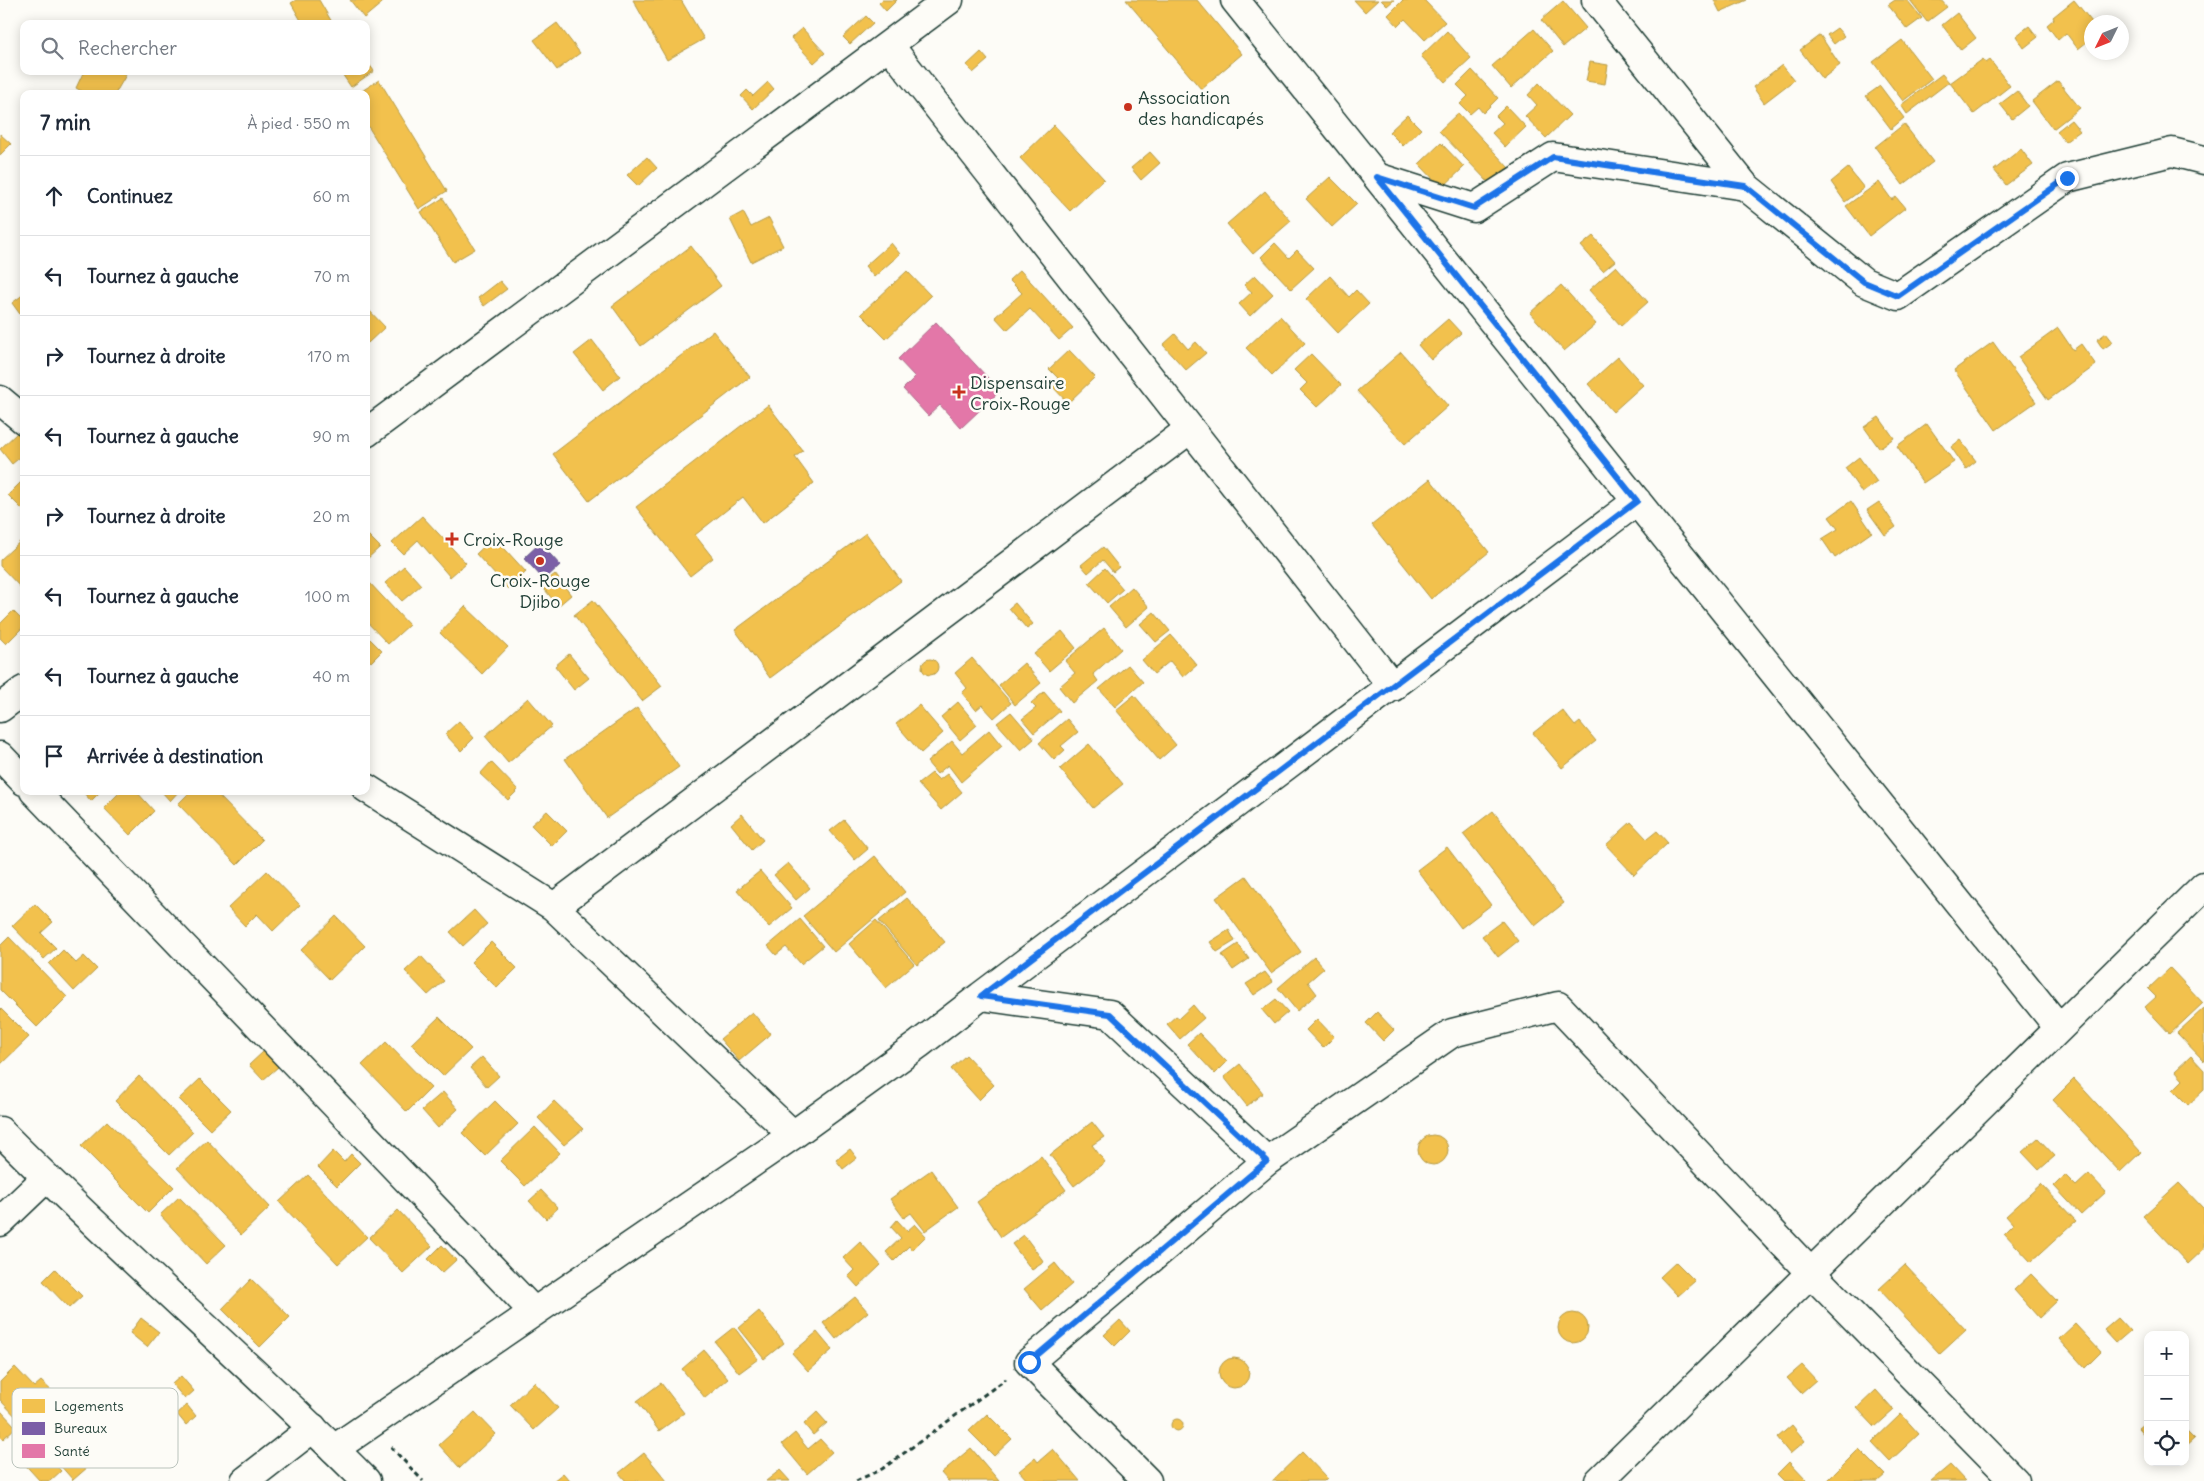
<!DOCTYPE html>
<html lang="fr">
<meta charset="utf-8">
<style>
:root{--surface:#fff;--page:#f6f6f7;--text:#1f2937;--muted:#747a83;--line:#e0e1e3}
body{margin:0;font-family:Delius,sans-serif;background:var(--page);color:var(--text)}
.controls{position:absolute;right:15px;bottom:15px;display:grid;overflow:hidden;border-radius:10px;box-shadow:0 2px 12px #0003}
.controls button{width:45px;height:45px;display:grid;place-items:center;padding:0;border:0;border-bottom:1px solid var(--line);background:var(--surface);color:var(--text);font:25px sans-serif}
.compass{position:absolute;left:2084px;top:15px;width:45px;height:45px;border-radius:50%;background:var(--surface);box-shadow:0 2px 12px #0003;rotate:227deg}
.stop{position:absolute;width:15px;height:15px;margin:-11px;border:4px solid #1a73e8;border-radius:50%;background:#fff}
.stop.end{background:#1a73e8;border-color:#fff;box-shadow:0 1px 5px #0008}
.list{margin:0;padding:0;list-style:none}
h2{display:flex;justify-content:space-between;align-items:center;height:65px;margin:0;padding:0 20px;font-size:21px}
h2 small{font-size:16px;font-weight:400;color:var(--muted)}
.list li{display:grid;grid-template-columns:32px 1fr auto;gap:15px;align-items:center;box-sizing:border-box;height:80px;padding:0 20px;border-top:1px solid var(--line)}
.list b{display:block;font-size:19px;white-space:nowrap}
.list em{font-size:16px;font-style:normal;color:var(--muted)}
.icon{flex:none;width:28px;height:28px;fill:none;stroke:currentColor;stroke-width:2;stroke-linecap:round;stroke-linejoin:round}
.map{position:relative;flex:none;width:2204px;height:1481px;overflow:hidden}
.search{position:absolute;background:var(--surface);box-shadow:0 2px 12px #0003;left:20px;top:20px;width:350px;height:55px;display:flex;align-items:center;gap:12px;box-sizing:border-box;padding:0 18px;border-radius:10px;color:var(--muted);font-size:19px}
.panel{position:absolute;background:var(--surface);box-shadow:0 2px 12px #0003;left:20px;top:90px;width:350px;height:705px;border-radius:10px}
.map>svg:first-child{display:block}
.homes{fill:#f2c14e;stroke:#b39946}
.offices{fill:#7b5ea7;stroke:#5f5484}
.health{fill:#e377a8;stroke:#a86685}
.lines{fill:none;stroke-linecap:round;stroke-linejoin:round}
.minor-casing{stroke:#1f3d34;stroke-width:31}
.major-casing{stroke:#1f3d34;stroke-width:31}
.path{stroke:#1f3d34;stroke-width:3;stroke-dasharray:5 4;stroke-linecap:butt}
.minor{stroke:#fdfcf7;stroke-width:28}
.major{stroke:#fdfcf7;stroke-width:28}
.route{stroke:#1a73e8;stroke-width:6}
.poi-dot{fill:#c8321e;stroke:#fdfcf7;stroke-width:2}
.labels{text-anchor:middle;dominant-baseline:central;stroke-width:5;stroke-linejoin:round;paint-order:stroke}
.poi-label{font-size:18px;fill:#1f3d34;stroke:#fdfcf7;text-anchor:start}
.key{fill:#fdfcf7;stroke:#bac3bc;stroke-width:1}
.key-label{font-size:14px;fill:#1f3d34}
</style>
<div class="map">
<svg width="2204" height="1481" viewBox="0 0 2204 1481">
<rect width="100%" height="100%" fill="#fdfcf7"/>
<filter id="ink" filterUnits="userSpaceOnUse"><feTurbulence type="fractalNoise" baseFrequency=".02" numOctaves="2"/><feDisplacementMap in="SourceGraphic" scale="10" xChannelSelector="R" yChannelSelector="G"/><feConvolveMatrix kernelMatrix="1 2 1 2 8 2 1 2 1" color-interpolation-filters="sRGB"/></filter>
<g filter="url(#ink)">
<path class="homes" d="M296,0H319L333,24H303L291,3Z
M350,0H380L382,3L364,18Z
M633,0H681L704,39L667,60Z
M882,0H897L886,11L879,3Z
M1126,0H1197L1242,54L1201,89Z
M1354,0H1378L1365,12Z
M1381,0H1394L1387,6Z
M1403,0H1424L1445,22L1425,40L1405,19L1398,26L1388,15Z
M1714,0H1747L1720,12Z
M1895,0H1907L1922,18L1907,29L1888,5Z
M1910,0H1941L1947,7L1927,22Z
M2074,0L2092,22V38L2078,49L2066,33L2058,40L2047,25L2054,19L2053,17Z
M1563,1L1586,28L1563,47L1541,20Z
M1957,13L1976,38L1961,50L1942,25Z
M866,16L873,23L850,44L843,37Z
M557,23L580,53L557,70L534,40Z
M2029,26L2038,37L2024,48L2016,36Z
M802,28L825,53L814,63L791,38Z
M1837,28L1844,36L1834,44L1827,35Z
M1534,29L1553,51L1511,88L1492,66Z
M1447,31L1471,58L1445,82L1421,56Z
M1820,35L1840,65L1822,79L1800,50Z
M1902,40L1932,79L1903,101L1873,62Z
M981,52L988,60L973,73L967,65Z
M1983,59L1986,63L1990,60L2010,86L1974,114L1950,83Z
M366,60L374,71L351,87L340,71H366Z
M1590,62L1608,65L1605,84L1586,81Z
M1782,65L1794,80L1764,103L1753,87Z
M1472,70L1498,98L1483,113L1478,107L1470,114L1460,104L1468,96L1457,85Z
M84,71H120L126,75L115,94H87L76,88Z
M1942,74L1949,82L1907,114L1901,105Z
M379,80L447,191L419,209L366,123V94H357Z
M2058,81L2080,108L2053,129L2032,101Z
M768,82L774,89L753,109L741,96L747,90L753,96Z
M1539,83L1570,115L1546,138L1525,116L1537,105L1528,95Z
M1880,86L1904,118L1891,129L1866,96Z
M2017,91L2028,106L2012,119L2000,104Z
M1506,106L1526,127L1505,147L1492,133L1503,123L1496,116Z
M1458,113L1509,168L1491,185L1439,131Z
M1407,115L1421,129L1403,146L1389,132Z
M2071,120L2080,131L2065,142L2057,131Z
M1904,124L1933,162L1903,185L1875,147Z
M1054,125L1104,179L1070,211L1020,158Z
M0,134L11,144L0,155Z
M1441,143L1464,167L1442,188L1419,164Z
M2021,149L2033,165L2006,185L1994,170Z
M1150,152L1160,163L1141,180L1131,168Z
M647,157L657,168L638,186L627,175Z
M1848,168L1864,188L1845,202L1831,182Z
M1330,177L1357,204L1332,227L1306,199Z
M1879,182L1892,200L1896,197L1905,208L1869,236L1846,206Z
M1265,191L1291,221L1253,254L1227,224Z
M443,198L475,249L453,262L421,212Z
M743,212L751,227L769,218L783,246L751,262L730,219Z
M1593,236L1615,261L1603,271L1581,246Z
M891,243L900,254L874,277L865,266Z
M1275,243L1289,258L1297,250L1314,268L1291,289L1261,257Z
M691,246L721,286L641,346L612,306Z
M1616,266L1648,302L1621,326L1589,290Z
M1020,270L1073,328L1059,340L1030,309L1007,330L995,317L1022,293L1009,280Z
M907,271L931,296L886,339L861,314Z
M1255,275L1273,294L1250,316L1239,304L1252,292L1244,285Z
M1330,276L1349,297L1356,290L1369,304L1338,333L1306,299Z
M500,281L507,289L484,306L478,298Z
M1561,285L1596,324L1564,351L1530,313Z
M24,294V316L22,317L12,303Z
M366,307L385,327L368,343L366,341Z
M1280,316L1305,343L1272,375L1246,348Z
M1448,319L1461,333L1431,360L1418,345Z
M2058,328L2073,350L2081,344L2096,365L2048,400L2018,357Z
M713,331L750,377L589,501L553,454Z
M2106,333L2113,342L2103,349L2097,340Z
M1175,334L1188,349L1196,342L1206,353L1186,370L1163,345Z
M592,340L620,376L603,390L574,354Z
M1993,342L2036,402L1996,430L1954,370Z
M1069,350L1095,377L1068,403L1051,385L1058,378L1049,369Z
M1401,352L1448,406L1405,444L1357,391Z
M1311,354L1341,385L1317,407L1300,390L1307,383L1294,370Z
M1618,357L1643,385L1613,412L1588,384Z
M768,405L803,451L795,457L814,483L763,523L743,497L695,535L713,558L690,576L636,507Z
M1879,417L1894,438L1879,448L1864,427Z
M1927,424L1954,462L1923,483L1897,446Z
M17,433L24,441V454L12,464L0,449Z
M1960,440L1976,461L1966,469L1951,447Z
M1859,457L1877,482L1862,493L1845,468Z
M1430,479L1489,552L1431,599L1372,525Z
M23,480L24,481V511L8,495Z
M1851,501L1872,532L1835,558L1822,539L1838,529L1829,517Z
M1879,502L1896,527L1885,535L1867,510Z
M422,516L466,563L450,577L418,540L403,554L392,543Z
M366,533L380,547L366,560Z
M866,533L901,581L770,678L735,630Z
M494,537L526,572L508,589L476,554Z
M24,538V591L0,566V560Z
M1103,547L1119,567L1113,572L1103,560L1088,573L1081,565Z
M404,566L421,585L402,601L385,583Z
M1105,568L1123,589L1107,603L1089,583Z
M555,574L571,595L558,606L541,585Z
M368,581L409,625L388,644L366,621Z
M1132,587L1149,607L1126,627L1109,607Z
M593,600L662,686L642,701L574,615Z
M1015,603L1033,624L1027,629L1009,608Z
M465,606L508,647L482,674L440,633Z
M13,611L24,622V626L6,644L0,638V624Z
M1154,612L1170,631L1156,642L1140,624Z
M1104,628L1121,649L1093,674L1098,681L1072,703L1059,687L1075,673L1065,661Z
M1062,631L1076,648L1049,671L1034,654Z
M1171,635L1197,665L1183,677L1170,661L1154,674L1142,660Z
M370,639L382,651L371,662L366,657V643Z
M569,654L589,678L574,690L555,666Z
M972,658L1011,703L994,718L982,705L976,710L962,693L967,688L955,673Z
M922 667a8 8 0 1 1 16 0a8 8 0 1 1-16 0Z
M1024,663L1041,683L1015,705L999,685Z
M1128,665L1143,682L1115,707L1099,689Z
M1044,692L1060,711L1034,733L1022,719L1036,708L1031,703Z
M1134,695L1176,745L1159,760L1116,710Z
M528,698L552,726L508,763L485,736Z
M958,702L977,725L960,740L941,717Z
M919,705L943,733L921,753L896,724Z
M637,708L679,767L607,818L565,759Z
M1562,710L1575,726L1580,722L1596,741L1562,768L1533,733Z
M1011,712L1034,739L1021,750L997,723Z
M1067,719L1078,732L1061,746L1065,750L1054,760L1039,743Z
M459,721L474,738L461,751L445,734Z
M989,730L1002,746L961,782L948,765L937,774L927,762L952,741L962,753Z
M1089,744L1123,784L1093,808L1060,769Z
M491,762L518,790L508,800L480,774Z
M932,773L939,780L947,774L962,792L941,810L918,784Z
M82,791H101L91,801Z
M121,791H136L154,811L130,835L104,808Z
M161,791H179L170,801Z
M191,791H214L262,840L237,865L178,804Z
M547,811L567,831L552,846L531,825Z
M1493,811L1564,903L1535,926L1463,834Z
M742,814L763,840L752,850L731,824Z
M844,820L868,849L855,860L830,831Z
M1631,822L1647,839L1657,831L1668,843L1634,875L1606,845Z
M1447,847L1491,905L1461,928L1417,870Z
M875,856L905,892L834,952L803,916Z
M788,863L810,888L796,900L774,875Z
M267,871L300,905L273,931L257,914L245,926L228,908Z
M760,871L792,908L769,927L737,890Z
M1246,876L1301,952L1271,973L1216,898Z
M907,898L945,942L917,965L879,921Z
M35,904L53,922L41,933L56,948L44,959L12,926Z
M474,910L487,924L463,946L450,932Z
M336,916L365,946L330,980L301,950Z
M800,919L823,946L801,964L786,947L776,955L768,946Z
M876,920L914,964L886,988L849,944Z
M1502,921L1518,941L1498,957L1482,936Z
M1229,930L1235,941L1217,952L1210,942Z
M9,937L67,997L37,1027L0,990V946Z
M491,942L517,968L497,988L471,962Z
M1238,944L1249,959L1233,970L1222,955Z
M63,950L76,963L84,956L97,969L74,991L49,964Z
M421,956L444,981L428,995L405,971Z
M1314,957L1324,968L1308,982L1317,994L1297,1011L1278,988Z
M2170,968L2203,1003L2170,1034L2145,1007L2156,997L2148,989Z
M1265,972L1273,982L1254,995L1246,984Z
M1276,999L1288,1012L1274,1024L1262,1010Z
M1193,1005L1204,1018L1180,1039L1167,1024L1176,1016L1179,1018Z
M0,1008L29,1037L0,1065Z
M2204,1008V1061L2177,1033Z
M752,1012L771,1034L739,1061L720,1039Z
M1377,1012L1394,1030L1383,1041L1366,1023Z
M439,1017L471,1049L443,1076L411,1044Z
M1317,1019L1334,1037L1323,1048L1306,1030Z
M1199,1033L1227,1062L1215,1074L1187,1044Z
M386,1042L431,1088L407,1112L362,1065Z
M264,1051L278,1067L263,1080L249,1065Z
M966,1055L994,1085L979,1100L951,1069Z
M2191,1056L2204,1070V1090L2188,1105L2173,1090L2183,1080L2175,1071Z
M482,1057L499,1076L487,1087L470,1068Z
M1240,1064L1263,1093L1247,1106L1224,1077Z
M139,1076L193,1132L169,1155L115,1101Z
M200,1079L231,1110L210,1130L179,1099Z
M2074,1079L2141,1152L2120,1172L2053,1100Z
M443,1092L458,1109L438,1128L422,1110Z
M495,1101L518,1124L485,1156L462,1133Z
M554,1101L583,1129L564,1145L538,1118Z
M107,1121L174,1187L148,1213L81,1146Z
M1092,1122L1104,1137L1092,1145L1105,1162L1074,1186L1050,1155Z
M535,1127L560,1153L525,1186L500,1161Z
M1418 1150a15 15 0 1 1 30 0a15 15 0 1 1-30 0Z
M2038,1138L2055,1156L2039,1170L2022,1152Z
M207,1140L270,1207L241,1235L177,1168Z
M850,1149L857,1158L843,1169L836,1160Z
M333,1151L344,1162L351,1154L360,1163L337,1186L318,1167Z
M1041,1156L1066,1190L1001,1237L977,1202Z
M931,1170L958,1207L925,1231L911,1213L904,1218L890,1199Z
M2089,1174L2106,1192L2081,1215L2054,1186L2065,1175L2076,1186Z
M308,1175L367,1237L338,1264L279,1202Z
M2179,1183L2204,1209V1249L2188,1264L2143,1216Z
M2041,1184L2076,1221L2031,1262L2004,1233L2013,1224L2006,1216Z
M541,1190L558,1208L546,1219L529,1201Z
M179,1197L226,1245L206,1264L160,1215Z
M398,1210L432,1246L403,1273L369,1238Z
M897,1220L907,1231L915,1224L926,1236L912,1250L909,1246L894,1261L886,1252L901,1238L891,1227Z
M1024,1235L1044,1262L1032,1270L1012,1244Z
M860,1242L881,1265L858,1287L848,1276L854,1270L843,1258Z
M442,1245L456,1260L442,1273L428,1259Z
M1676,1262L1695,1281L1678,1296L1660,1277Z
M1055,1263L1072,1284L1042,1310L1024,1289Z
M1905,1265L1966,1330L1940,1354L1879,1289Z
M55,1269L82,1296L69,1308L43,1281Z
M2031,1274L2057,1301L2039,1318L2014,1290Z
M251,1279L290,1317L260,1347L222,1309Z
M855,1297L868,1312L836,1339L823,1323Z
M759,1311L784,1343L764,1359L739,1328Z
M1558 1328a15 15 0 1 1 30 0a15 15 0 1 1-30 0Z
M141,1318L159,1332L147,1347L130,1333Z
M2118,1318L2130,1331L2116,1343L2104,1330Z
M1120,1320L1130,1331L1115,1346L1104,1335Z
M2075,1324L2101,1352L2085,1368L2059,1339Z
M734,1327L758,1359L739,1373L715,1342Z
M817,1332L832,1350L808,1371L792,1353Z
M704,1350L728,1379L705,1398L682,1369Z
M1219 1373a15 15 0 1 1 30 0a15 15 0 1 1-30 0Z
M1802,1365L1816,1380L1801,1393L1787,1378Z
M15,1367L34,1387L41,1381L54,1393L22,1423L0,1400V1382Z
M181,1376L194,1391L185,1399L172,1384Z
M534,1382L558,1408L534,1430L510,1405Z
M661,1383L684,1413L659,1431L637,1401Z
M1876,1390L1894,1410L1875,1427L1857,1408Z
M187,1405L196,1416L186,1425L177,1414Z
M0,1410L16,1427L3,1439L0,1436Z
M475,1412L496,1434L460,1468L439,1445Z
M817,1412L827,1423L813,1435L804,1424Z
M987,1414L1012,1439L994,1456L969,1431Z
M1901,1414L1919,1434L1890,1461L1872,1442Z
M1171 1425a6 6 0 1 1 12 0a6 6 0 1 1-12 0Z
M2148,1420V1439L2138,1428Z
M1792,1425L1805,1441L1790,1454L1777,1438Z
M2185,1430L2194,1439L2185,1447Z
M795,1433L808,1449L820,1439L832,1452L807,1474L782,1444Z
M36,1443L61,1471L50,1481H40L19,1458Z
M971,1448L999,1481H948L941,1473Z
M1053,1449L1080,1481H1028L1019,1471L1035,1458L1038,1462Z
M1859,1449L1885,1475L1878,1481H1827Z
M74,1451L88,1467L73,1480L59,1464Z
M1302,1452L1327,1478L1324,1481H1272Z
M644,1453L667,1481H626L619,1473Z
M1789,1462L1807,1481H1784L1777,1474Z
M1950,1465L1965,1481H1931Z
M780,1470L790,1481H766Z
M563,1473L570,1481H553Z"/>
<path class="offices" d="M540,543L560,565L544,580L524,558Z"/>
<path class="health" d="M936,322L1000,391L961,428L940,405L928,416L903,389L915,377L898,359Z"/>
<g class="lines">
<g class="minor-casing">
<path id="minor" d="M1235,0L2059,1028
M1596,0L1745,186
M889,45L1393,687
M1377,177L1474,208L1553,157L1745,186L1864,282L1898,296L2067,178L2172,152L2204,160
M0,400L24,420
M366,433L949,0
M0,708L24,690
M0,756L24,781
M366,788L554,907L793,1135
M34,791L534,1312
M554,907L1190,429
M981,996L1637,501
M0,1222L46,1178
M334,1449L793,1135L919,1044L981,996L1110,1014L1267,1161L1452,1033L1558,1006L1810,1272L2015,1481
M245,1481L313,1428
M1147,1481L1029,1362L1267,1161
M1599,1481L2204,886"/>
</g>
<g class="major-casing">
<path id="major" d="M0,1131C118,1251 247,1361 366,1481"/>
</g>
<path class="path" d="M391,1447L423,1481
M856,1481L882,1469L1006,1379"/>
<use href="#minor" class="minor"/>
<use href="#major" class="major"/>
</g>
</g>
<g class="lines" filter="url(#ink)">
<path class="route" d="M1029,1362L1267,1161L1110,1014L981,996L1637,501L1377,177L1474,208L1553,157L1745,186L1864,282L1898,296L2067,178"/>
</g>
<g class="poi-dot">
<circle cx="1128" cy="107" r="5"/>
<path d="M956.5 384.5h5v5h5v5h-5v5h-5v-5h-5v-5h5z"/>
<path d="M449.5 531.5h5v5h5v5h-5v5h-5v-5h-5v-5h5z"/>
<circle cx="540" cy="561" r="5"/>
</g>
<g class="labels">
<g class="poi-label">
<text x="1138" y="97">Association<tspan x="1138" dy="21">des handicapés</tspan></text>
<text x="970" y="382">Dispensaire<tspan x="970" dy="21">Croix-Rouge</tspan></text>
<text x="463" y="539">Croix-Rouge</text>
<text x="540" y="580" text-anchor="middle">Croix-Rouge<tspan x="540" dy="21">Djibo</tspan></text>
</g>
</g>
<rect x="12" y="1388" width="166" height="80" rx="8" class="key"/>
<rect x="22" y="1399" width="23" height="14" fill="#f2c14e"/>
<rect x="22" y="1422" width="23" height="13" fill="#7b5ea7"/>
<rect x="22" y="1444" width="23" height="14" fill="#e377a8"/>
<g class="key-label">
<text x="54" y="1411">Logements</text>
<text x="54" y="1433">Bureaux</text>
<text x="54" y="1456">Santé</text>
</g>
</svg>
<div class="controls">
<button>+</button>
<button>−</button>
<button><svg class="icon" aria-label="locate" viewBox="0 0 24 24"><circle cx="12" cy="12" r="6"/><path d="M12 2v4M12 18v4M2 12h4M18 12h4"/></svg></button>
</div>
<svg class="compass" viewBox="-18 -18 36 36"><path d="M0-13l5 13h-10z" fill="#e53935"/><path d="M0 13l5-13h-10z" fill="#747a83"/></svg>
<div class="stop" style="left:1029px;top:1362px"></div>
<div class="stop end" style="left:2067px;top:178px"></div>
<div class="search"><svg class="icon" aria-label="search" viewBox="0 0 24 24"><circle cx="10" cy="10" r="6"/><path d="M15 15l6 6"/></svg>Rechercher</div>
<section class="panel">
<h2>7 min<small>À pied · 550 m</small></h2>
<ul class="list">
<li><svg class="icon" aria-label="ahead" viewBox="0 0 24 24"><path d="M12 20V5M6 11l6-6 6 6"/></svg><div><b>Continuez</b></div><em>60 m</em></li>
<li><svg class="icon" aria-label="left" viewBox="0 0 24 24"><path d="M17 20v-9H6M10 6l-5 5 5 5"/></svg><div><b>Tournez à gauche</b></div><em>70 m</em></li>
<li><svg class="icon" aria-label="right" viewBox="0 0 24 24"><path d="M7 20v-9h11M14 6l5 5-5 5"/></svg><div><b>Tournez à droite</b></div><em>170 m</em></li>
<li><svg class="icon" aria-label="left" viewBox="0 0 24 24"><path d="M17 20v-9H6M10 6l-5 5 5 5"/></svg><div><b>Tournez à gauche</b></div><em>90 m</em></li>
<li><svg class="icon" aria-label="right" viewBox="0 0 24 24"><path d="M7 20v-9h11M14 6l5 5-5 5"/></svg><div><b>Tournez à droite</b></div><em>20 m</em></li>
<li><svg class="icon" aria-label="left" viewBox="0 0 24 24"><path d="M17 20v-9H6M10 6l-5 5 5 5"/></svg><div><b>Tournez à gauche</b></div><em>100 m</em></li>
<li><svg class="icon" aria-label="left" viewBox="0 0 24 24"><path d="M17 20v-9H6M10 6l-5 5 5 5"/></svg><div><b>Tournez à gauche</b></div><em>40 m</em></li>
<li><svg class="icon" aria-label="arrive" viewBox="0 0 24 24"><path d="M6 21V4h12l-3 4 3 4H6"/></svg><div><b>Arrivée à destination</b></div></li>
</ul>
</section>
</div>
